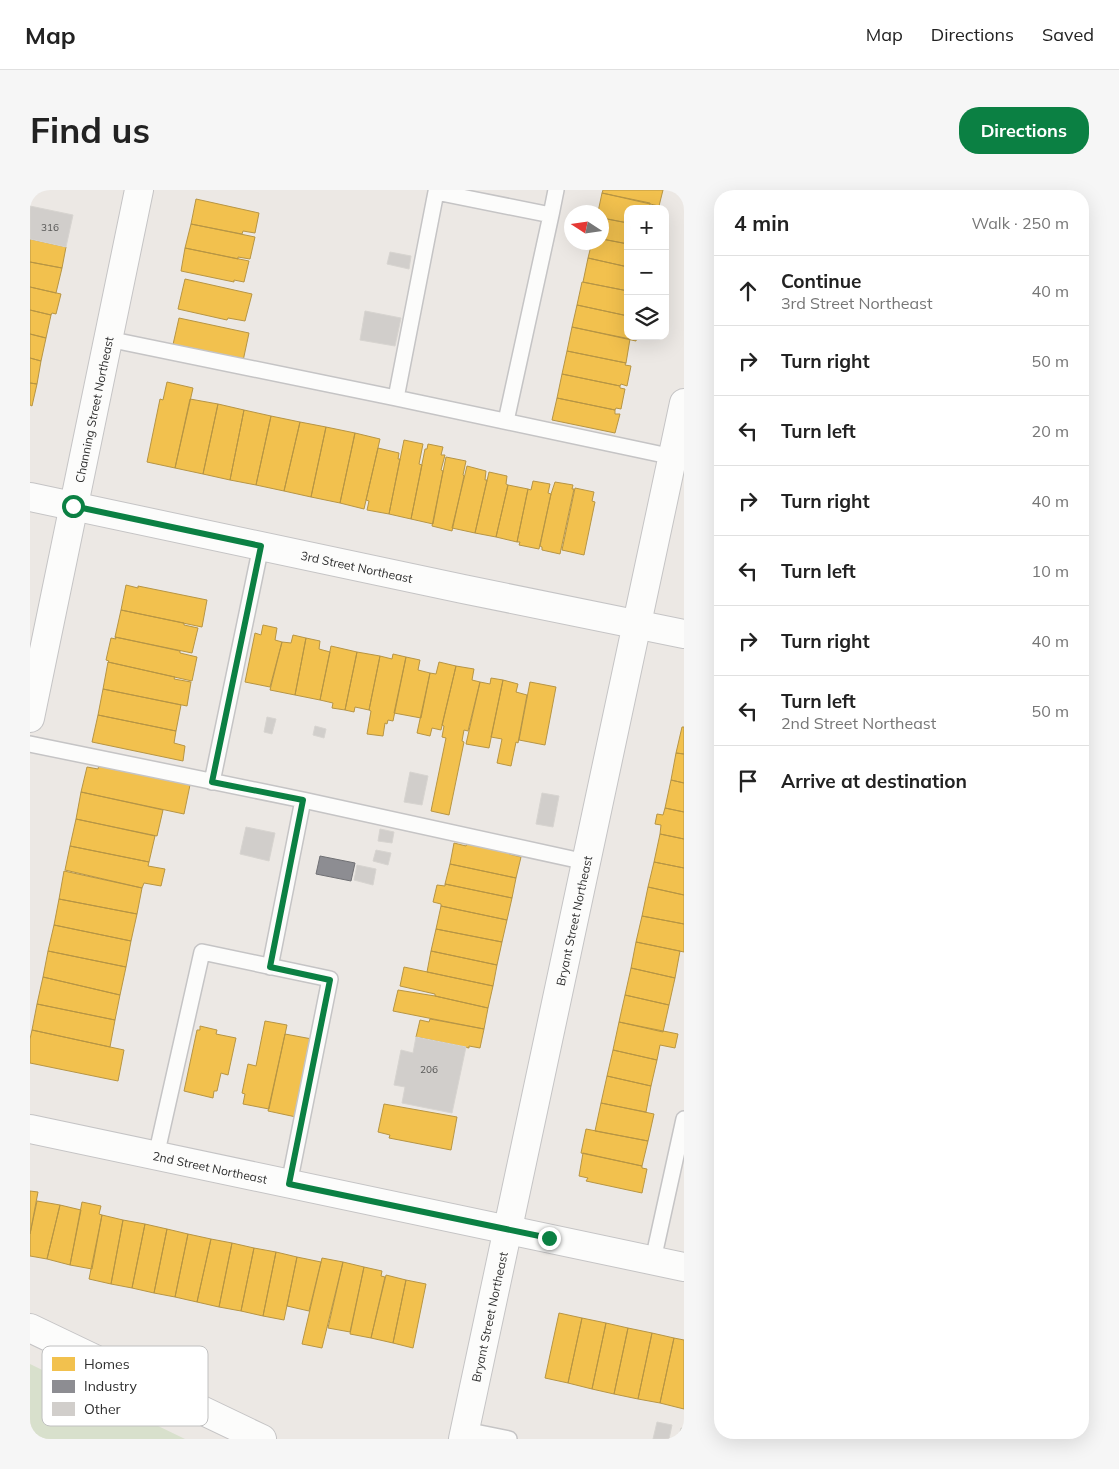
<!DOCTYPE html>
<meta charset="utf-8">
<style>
:root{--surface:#fff;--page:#f6f6f6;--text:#222;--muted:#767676;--line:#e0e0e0;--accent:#0b8043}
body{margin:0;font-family:Mulish,sans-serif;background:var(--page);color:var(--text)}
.controls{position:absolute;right:15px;top:15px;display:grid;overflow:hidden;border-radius:10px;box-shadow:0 5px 20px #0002}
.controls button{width:45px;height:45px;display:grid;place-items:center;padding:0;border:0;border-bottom:1px solid var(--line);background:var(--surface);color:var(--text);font:25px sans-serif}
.compass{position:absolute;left:534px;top:15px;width:45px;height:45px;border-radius:50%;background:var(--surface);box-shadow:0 5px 20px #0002;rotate:282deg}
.stop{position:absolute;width:15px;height:15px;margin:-11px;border:4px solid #0b8043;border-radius:50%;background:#fff}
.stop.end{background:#0b8043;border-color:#fff;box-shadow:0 1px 5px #0008}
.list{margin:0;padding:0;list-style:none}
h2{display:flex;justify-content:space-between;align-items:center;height:65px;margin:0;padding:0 20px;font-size:21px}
h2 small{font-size:16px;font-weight:400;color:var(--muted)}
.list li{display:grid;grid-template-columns:32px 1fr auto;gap:15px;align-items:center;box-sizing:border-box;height:70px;padding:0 20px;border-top:1px solid var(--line)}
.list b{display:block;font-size:19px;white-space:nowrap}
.list p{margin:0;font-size:16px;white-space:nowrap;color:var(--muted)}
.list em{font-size:16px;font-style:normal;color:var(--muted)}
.icon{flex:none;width:28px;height:28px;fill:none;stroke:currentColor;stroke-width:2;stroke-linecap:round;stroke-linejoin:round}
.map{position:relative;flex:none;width:654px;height:1249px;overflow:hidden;border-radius:20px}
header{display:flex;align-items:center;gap:30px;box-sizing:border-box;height:70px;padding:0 25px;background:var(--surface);border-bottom:1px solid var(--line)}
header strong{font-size:24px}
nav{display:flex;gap:28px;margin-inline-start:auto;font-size:18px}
.intro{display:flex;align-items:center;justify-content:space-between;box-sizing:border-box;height:120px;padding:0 30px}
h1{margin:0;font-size:35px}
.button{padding:12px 22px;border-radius:20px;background:var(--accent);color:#fff;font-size:18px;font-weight:700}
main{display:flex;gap:30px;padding:0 30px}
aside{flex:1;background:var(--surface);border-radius:20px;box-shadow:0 5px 20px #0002}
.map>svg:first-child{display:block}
.cemetery{fill:#d8e0cc}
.homes{fill:#f2c14e;stroke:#b79544}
.industry{fill:#8d8d92;stroke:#707074}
.building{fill:#d1cecb;stroke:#d7d4d0}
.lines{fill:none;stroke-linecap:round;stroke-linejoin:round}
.lane-casing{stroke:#c5c4c5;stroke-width:18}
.street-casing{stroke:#c5c4c5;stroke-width:30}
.secondary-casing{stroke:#c5c4c5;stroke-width:30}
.lane{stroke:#fcfcfb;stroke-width:15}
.street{stroke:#fcfcfb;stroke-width:28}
.secondary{stroke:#fcfcfb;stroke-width:28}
.route{stroke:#0b8043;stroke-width:6}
.labels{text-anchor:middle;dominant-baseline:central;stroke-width:5;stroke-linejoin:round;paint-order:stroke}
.number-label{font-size:10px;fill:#585857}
.street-label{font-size:12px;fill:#2e2e2e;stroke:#fff}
.key{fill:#fff;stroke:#c0c0c0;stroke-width:1}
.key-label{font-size:14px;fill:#2e2e2e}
</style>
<header>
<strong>Map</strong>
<nav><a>Map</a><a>Directions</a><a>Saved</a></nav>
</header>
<div class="intro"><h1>Find us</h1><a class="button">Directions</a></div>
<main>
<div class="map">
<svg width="654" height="1249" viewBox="0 0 654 1249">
<rect width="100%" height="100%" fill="#ece8e4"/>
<path class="cemetery" d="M0,1174L155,1249H0Z"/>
<path class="homes" d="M573,0H633L629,16L572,3Z
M572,3L620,13V16L628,17V19H598V33L572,28V22H568Z
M166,9L229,23L225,43L213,41L212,44L161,34Z
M572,28L598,33V54L572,49Z
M161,34L225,47L220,69L208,67V69L155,58Z
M0,49L36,57L32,78L0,72Z
M572,49L598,54V77L558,68L562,52H572Z
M155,58L219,71L214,92L204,90V92L151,81Z
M558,68L598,77V101L553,92Z
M0,72L32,78L26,103L0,97Z
M155,89L222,104L215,131L198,128L197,130L148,119Z
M552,92L598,101V126L547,115Z
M0,97L31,104L26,124L22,123L21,125L0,120Z
M547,115L598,126V146H607L606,151L542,137Z
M0,120L21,125L16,148L0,144Z
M149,128L219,143L213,171L142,159Z
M542,137L600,149L596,173L537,161Z
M0,144L16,148L11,171L0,168Z
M537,161L596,173L595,175L601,176L597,196L591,194L590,196L532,184Z
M0,168L11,171L7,194L0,193Z
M532,184L590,196V198L595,199L591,219L586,218L585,220L527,208Z
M137,192L163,198L145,278L117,272L130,209L133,210Z
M0,193L7,194L2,216L0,215Z
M527,208L585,220V224H590L585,243L522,230Z
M160,209L188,214L173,284L145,278Z
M188,214L214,220L200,290L173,284Z
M214,220L241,226L226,295L200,290Z
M241,226L270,232L254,301L226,295Z
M270,232L296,237L281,307L254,301Z
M296,237L325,243L310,313L281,307Z
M325,243L350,249L334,319L310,313Z
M374,250L393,254L389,274L392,275L381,329L359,324Z
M398,254L413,257L411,265H415L411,280L413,281L403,334L381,329L395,259H397Z
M348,258L369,263L368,269H370L359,324L337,320L339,311L336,310Z
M416,267L436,271L433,285L434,286L422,341L402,336Z
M437,276L456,281L455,290H457L445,343L422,338Z
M459,282L477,286L476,294L478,295L466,347L445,343Z
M503,291L520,294L518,303L521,304L509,359L489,355L490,352H487L498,299L501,300Z
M525,292L543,295L542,299H544L530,364L512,360V357L510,356L521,304Z
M478,295L498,299L487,352L466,347Z
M545,298L564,302L562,311L565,312L554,365L532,360Z
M96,395L108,398V396L177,410L172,437L91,420Z
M91,420L154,433V435L168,438L162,463L85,447Z
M233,435L247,438L245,450L252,452L240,497L215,492L225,443L231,445Z
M263,445L276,448L265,505L240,500L252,452L261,453Z
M85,447L150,461V463L167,467L162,491L78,472L79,471L76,470L81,448L86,449Z
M276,448L290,451L289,459L300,462L290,510L265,505Z
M301,456L327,462L315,520L302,518L303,513L290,510Z
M327,462L350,466L339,520L325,517L324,522L315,520Z
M363,464L376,467L363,531L358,530L357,534L355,533L353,546L337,544L341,521L339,520L350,466L362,469Z
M376,467L390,470L388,480L400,483L391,528L364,523Z
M78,472L145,487L144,489L161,492L157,516L73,499Z
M409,472L426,476L411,540L402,538L400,546L387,543L400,483L406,484Z
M426,476L444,479L442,490L450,492L438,541L434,540L432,551L434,552L419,625L401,621L416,548L412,547L414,536L412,535Z
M461,488L473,490L459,558L436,554L450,492L460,494Z
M473,490L488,494L486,502L497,505L488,553L486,552L481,576L467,573L472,549L461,547Z
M500,492L526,497L515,555L489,550Z
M73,499L151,515L146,541L68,525Z
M68,525L146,541L144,553L155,556L153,571L62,552Z
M652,537H654V564L646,563Z
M646,563L654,564V593L641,590Z
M69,575L160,595L154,624L51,602L57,577L68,579Z
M641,590L654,593V622L635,618Z
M51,602L133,620L127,646L46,629Z
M635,618L654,622V649L630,644L631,635L625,634L627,624L633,625Z
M46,629L125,646L119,672L40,656Z
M630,644L654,649V678L624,672Z
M424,653L436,656L437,653L479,662V664L491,667L486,688L420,674Z
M40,656L119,672L118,676L135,679L131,696L114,693L112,698L35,680Z
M624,672L654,678V705L618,697Z
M420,674L486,688L482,708L415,694Z
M34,681L112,698L107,724L29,709Z
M415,694L482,708L477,730L411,716V714L403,712L407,695L415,696Z
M618,697L654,705V734L612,726Z
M29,709L107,724L101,751L24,735Z
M411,716L477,730L472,752L406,739Z
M612,726L654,734V762L606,752Z
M24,735L101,751L96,777L18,761Z
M406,739L472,752L467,775L401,761Z
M606,752L650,761L645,788L601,778Z
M18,761L96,777L90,805L13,787Z
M401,761L467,775L463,796L397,782Z
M374,777L463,796L458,818L405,806V804L370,796Z
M601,778L645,788L639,815L595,805Z
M13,787L90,805L85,830L7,814Z
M368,800L405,806L458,818L454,839L363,821Z
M595,805L639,815L633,842L589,832Z
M7,814L85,830L80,857L2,840Z
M400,829L454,839L450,858L439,856V858L386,847L390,830L399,832Z
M235,831L257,835L239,919L213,914L215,904L212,903L218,874L226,876Z
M589,832L648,844L645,858L630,855L627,870L583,860Z
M170,836L187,840L186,844L206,848L198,885L191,883L187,901H184L183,908L154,901L167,840H170Z
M2,840L94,860L88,891L0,873V849Z
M255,844L282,849L266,927L238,921Z
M583,860L627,870L621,896L577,886Z
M577,886L621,896L616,922L571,913Z
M571,913L624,924L618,951L565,941Z
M354,914L427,927L421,960L359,948L360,945L348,942Z
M556,939L618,951L612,976L551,963Z
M553,963L612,976V978L617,979L612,1003L556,991L558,988L549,986Z
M0,1001L8,1002L0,1044Z
M7,1011L30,1015L17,1069L0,1066V1044Z
M52,1012L71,1016L69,1024L72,1025L62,1079L40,1075Z
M30,1015L51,1020L40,1075L17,1069Z
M72,1025L93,1030L81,1094L59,1089Z
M93,1030L115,1034L102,1098L81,1094Z
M115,1034L137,1039L124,1103L102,1098Z
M137,1039L158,1044L145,1107L124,1103Z
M158,1044L181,1049L167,1112L145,1107Z
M181,1049L202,1053L189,1117L167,1112Z
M202,1053L224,1058L211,1121L189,1117Z
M224,1058L246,1062L233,1126L211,1121Z
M246,1062L267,1067L254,1130L233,1126Z
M267,1067L291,1072L279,1121L257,1116Z
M292,1068L313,1072L292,1158L272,1154Z
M313,1072L334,1077L320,1142L298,1138Z
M334,1077L352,1081L351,1086L355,1087L341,1148L320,1144Z
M356,1085L376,1090L363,1153L341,1148Z
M376,1090L396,1094L383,1158L363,1153Z
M529,1123L552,1128L538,1193L515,1188Z
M552,1128L576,1133L562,1199L538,1193Z
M576,1133L598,1138L584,1204L562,1199Z
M598,1138L622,1143L608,1209L584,1204Z
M622,1143L644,1148L630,1213L608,1209Z
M644,1148L654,1150V1219L630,1213Z"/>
<path class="industry" d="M290,666L325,673L321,691L286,684Z"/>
<path class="building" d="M0,16L43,25L36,57L0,49Z
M360,62L381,66L379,79L357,74Z
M335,121L371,128L365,156L330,150Z
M237,527L246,529L242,544L234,542Z
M285,536L296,539L294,548L283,545Z
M380,582L398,586L392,615L374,612Z
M512,603L529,606L523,637L506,634Z
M216,637L245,643L239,671L210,664Z
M350,639L364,642L362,653L348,651Z
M346,660L361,663L358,675L343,671Z
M327,675L346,679L343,695L324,690Z
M386,847L436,857L422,923L372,913L375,897L364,895L371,860L383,863Z
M627,1232L642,1235L639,1249H623Z
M651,1238H654V1249H648Z"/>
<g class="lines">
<g class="lane-casing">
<path id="lane" d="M526,0L521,25L406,2L366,208L648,268
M78,149L366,208
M476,231L521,25
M0,554L273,610
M182,592L231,356
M240,777L273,610L556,672
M126,966L172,762L300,789L259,994
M623,1070L654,929
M435,1240L479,1249"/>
</g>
<g class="street-casing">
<g id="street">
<path id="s1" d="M0,307L433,399L654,444"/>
<path id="s2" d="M0,528L109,0"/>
<path id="s3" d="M0,939L654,1077"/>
<path id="s4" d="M433,1249L654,213"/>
</g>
</g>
<g class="secondary-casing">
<path id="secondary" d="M0,1138L232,1249"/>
</g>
<use href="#lane" class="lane"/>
<use href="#street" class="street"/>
<use href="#secondary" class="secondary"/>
</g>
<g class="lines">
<path class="route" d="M43,316L231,356L182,592L273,610L240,777L300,790L259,994L519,1048"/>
</g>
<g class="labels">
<g class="number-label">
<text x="20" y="37">316</text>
<text x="399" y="879">206</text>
</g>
<g class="street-label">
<text stroke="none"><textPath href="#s2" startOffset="315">Channing Street Northeast</textPath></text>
<text stroke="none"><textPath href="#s1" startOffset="334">3rd Street Northeast</textPath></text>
<text stroke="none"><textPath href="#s4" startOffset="530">Bryant Street Northeast</textPath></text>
<text stroke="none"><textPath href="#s3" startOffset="184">2nd Street Northeast</textPath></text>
<text stroke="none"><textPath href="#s4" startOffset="125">Bryant Street Northeast</textPath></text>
</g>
</g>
<rect x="12" y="1156" width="166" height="80" rx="8" class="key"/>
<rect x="22" y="1167" width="23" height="14" fill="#f2c14e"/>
<rect x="22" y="1190" width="23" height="13" fill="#8d8d92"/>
<rect x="22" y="1212" width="23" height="14" fill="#d1cecb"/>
<g class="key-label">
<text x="54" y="1179">Homes</text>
<text x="54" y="1201">Industry</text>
<text x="54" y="1224">Other</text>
</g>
</svg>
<div class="controls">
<button>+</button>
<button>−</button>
<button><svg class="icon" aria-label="layers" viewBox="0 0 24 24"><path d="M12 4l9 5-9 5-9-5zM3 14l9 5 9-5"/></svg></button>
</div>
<svg class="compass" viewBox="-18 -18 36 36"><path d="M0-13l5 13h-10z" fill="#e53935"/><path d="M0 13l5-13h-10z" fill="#767676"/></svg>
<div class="stop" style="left:43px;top:316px"></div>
<div class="stop end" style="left:519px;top:1048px"></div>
</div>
<aside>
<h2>4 min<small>Walk · 250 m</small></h2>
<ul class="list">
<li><svg class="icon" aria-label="ahead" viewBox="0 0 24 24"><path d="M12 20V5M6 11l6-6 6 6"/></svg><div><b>Continue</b><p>3rd Street Northeast</p></div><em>40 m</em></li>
<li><svg class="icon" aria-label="right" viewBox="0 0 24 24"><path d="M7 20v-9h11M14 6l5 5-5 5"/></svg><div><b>Turn right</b></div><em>50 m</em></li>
<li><svg class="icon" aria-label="left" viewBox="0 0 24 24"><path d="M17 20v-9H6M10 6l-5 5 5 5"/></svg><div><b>Turn left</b></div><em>20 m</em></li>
<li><svg class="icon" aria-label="right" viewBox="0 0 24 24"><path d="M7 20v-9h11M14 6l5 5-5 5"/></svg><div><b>Turn right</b></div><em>40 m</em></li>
<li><svg class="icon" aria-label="left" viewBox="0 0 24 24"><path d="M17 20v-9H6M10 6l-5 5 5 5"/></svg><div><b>Turn left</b></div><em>10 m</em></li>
<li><svg class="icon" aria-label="right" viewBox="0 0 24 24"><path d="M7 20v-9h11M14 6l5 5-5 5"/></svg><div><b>Turn right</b></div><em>40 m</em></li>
<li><svg class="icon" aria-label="left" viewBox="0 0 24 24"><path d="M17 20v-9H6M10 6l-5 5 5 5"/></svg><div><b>Turn left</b><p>2nd Street Northeast</p></div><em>50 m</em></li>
<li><svg class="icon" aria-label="arrive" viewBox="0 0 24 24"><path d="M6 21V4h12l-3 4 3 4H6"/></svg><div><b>Arrive at destination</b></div></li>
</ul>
</aside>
</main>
